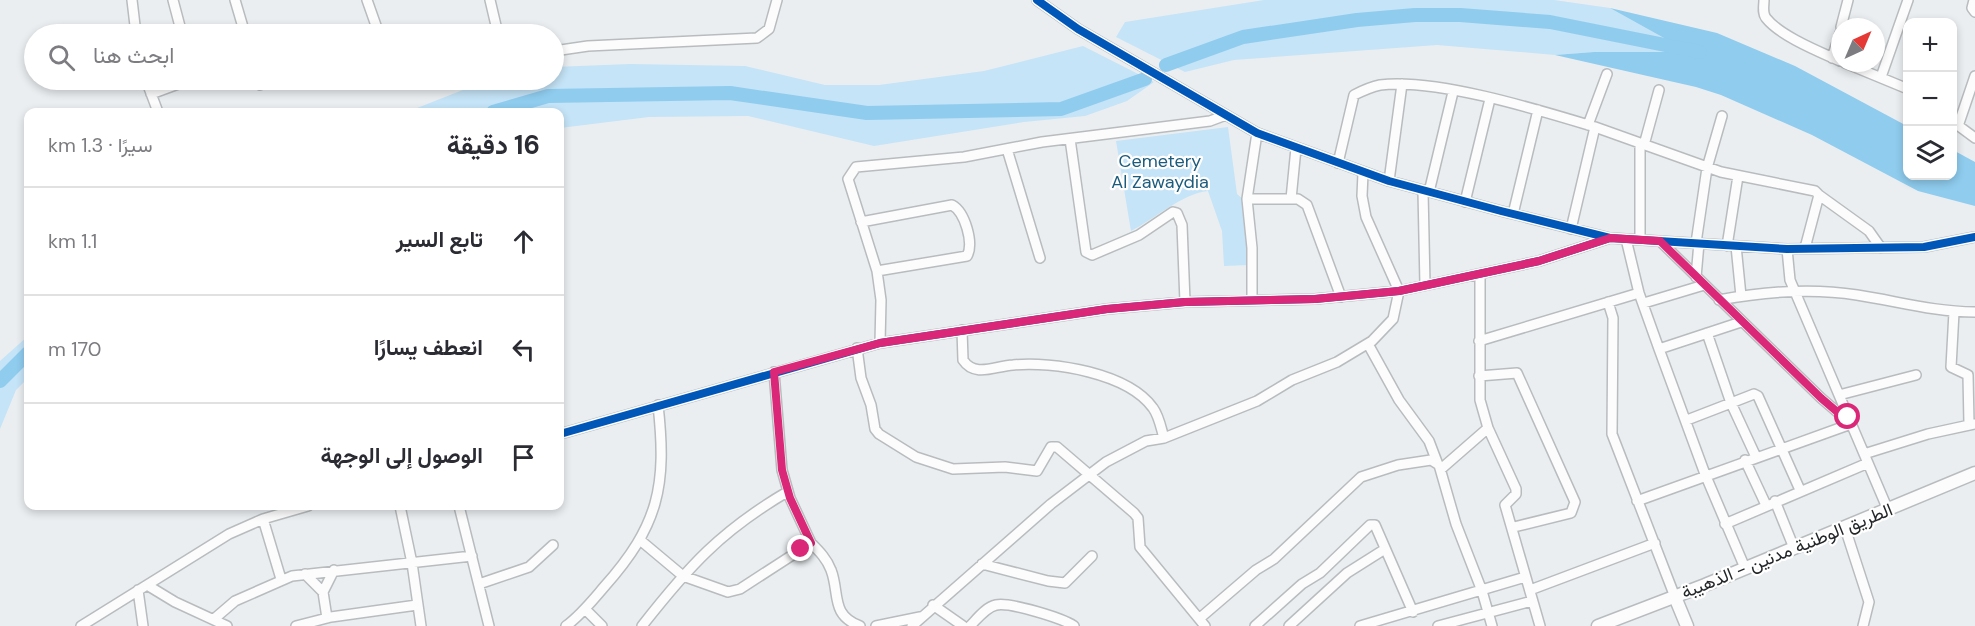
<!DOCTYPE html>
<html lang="ar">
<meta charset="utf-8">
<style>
:root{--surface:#fff;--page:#f2f2f3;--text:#2b2b33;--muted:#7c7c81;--line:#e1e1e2}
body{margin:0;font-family:"DM Sans",Vazirmatn,sans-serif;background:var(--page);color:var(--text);direction:rtl}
.controls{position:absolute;right:18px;top:18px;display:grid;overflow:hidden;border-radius:12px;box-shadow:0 3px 9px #0003}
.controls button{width:54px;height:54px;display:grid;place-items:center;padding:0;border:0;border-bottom:2px solid var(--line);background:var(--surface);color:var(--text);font:30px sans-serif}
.compass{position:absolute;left:1831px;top:18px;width:54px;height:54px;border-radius:50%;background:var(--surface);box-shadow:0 3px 9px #0003;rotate:44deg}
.stop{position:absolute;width:18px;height:18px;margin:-14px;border:4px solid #db2777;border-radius:50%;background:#fff}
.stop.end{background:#db2777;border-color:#fff;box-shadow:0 2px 6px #0008}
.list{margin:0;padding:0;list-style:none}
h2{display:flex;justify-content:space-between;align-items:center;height:78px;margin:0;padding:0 24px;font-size:26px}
h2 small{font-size:20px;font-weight:400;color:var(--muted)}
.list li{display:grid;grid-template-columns:39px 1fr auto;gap:18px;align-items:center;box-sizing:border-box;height:108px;padding:0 24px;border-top:2px solid var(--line)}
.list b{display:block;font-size:22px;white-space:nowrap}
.list em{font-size:20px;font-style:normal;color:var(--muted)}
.icon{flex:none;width:33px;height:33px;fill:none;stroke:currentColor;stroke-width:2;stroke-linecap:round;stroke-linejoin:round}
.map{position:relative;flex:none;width:1975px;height:626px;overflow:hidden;direction:ltr}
.search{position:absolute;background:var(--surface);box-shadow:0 3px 9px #0003;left:24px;top:24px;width:540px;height:66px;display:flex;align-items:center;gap:15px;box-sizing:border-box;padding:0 21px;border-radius:33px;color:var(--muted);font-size:22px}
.panel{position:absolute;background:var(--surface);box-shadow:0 3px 9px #0003;left:24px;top:108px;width:540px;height:402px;border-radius:12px;direction:rtl}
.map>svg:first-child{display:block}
.green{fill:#c5e4f7}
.water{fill:#8fccee}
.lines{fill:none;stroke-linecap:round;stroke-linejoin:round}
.river{stroke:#8fccee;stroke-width:14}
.minor-casing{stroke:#b9bcbe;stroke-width:12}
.major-casing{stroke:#b9bcbe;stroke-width:15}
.minor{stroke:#fcfcfd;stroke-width:9}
.major{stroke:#fcfcfd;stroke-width:12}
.cycleway-casing{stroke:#fff;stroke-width:11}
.cycleway{stroke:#0057b8;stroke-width:8}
.route{stroke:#db2777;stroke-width:8}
.labels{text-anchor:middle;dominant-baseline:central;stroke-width:4.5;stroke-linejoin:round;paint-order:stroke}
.park-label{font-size:18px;fill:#1b5b7c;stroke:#fff}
.street-label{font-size:18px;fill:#242729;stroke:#fff}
</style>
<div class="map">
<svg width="1975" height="626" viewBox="0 0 1975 626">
<rect width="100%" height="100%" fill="#eaeef1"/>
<path class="green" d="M1264,0H1554L1610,8L1682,48L1667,52H1594L1555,55L1437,45L1234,60L1185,72L1116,37L1125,22Z
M1083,46L1154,82L1127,101L1085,116L1024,122L874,146L748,116L649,117L560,128V112H407L488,80H554V67L630,64L745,66L825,85H879L984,71Z
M1228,127L1237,194L1245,201L1249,265L1224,266L1222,231L1208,191C1181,194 1155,219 1131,231L1116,141Z
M28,336V378L16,390L0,429V361Z"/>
<path class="water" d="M1610,8L1717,33L1795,66L1907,126L1908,176H1952L1953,150L1975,162V206L1918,191L1812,135L1721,95L1696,87L1555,55L1594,52H1667L1682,48Z"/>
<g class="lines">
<path class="river" d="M1166,65L1243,37L1357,20L1415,15H1460L1550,22L1700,52
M493,112L548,96L730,93L867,113L1061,109L1145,79
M0,381L28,353"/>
<g class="minor-casing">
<path id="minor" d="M132,0L136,34
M173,0L182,34
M235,0L245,34
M367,0L379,34
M490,0L498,34
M1037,0L1078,29L1257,133L1389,181L1501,211L1610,238L1787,249L1924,247L1975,237
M1764,0C1764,6 1762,13 1766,18C1780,36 1820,52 1840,61
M1974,0L1972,8L1975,12
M1841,27L1848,0
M554,51L588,46L757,38L769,29L777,0
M1832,58L1840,33
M1845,63L1908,89
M1881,77L1908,0
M146,80L158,112
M258,80L260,85
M151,94L189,80
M1952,121L1975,138
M1588,125L1607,74
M1958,126L1975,76
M1070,139L1086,252L1092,255L1139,235L1173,212L1177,213L1182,225L1185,302
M1644,145L1659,90
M1007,149L1040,258
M1338,163L1354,95C1362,91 1370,87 1380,85C1436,78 1539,110 1595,127
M1389,181L1402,84
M1423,191L1425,285
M1429,192L1453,92
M1819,195L1869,231L1881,248
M1247,199H1298L1307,205L1341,297
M1291,199L1296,148
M1465,202L1490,99
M1513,214L1538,110
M861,222L952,205C965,212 974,243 967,256L877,271
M1571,229L1595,127L1721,172L1815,191L1819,195L1805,248
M1626,239L1639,293L1659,349L1705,474L1745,568
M1640,240V144
M1660,241L1821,398L1842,416L1848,417
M1696,243L1707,168L1722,116
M1727,246L1738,176
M1736,246L1741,296
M1787,249L1790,280L1888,510
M1480,275V400L1488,428L1516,489V494L1505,505L1540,626
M1696,277L1699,243
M1252,300V248L1247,199L1257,133
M1719,300C1762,292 1813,288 1857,295C1897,301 1934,312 1975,312
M1608,302L1613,318L1612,434L1675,597
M1644,303L1704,285
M1954,312L1951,367L1968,375L1969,424
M962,330L963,360C975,378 995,366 1013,365C1053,361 1128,373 1153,408C1159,416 1161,428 1164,438
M1707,333L1731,403L1754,394L1758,396L1800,490
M1479,341L1639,293
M880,343L881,300L877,271L848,179L856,167L964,157L1042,142L1210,121L1226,115
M1368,344L1399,400L1429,441L1437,462
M857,348L861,378L871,405L875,429L879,434L916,457L953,469L1005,467L1037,471L1051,447H1057L1134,513L1138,518L1140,547L1205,626
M1659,349L1741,322
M1479,376L1517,373L1575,502L1571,513L1514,527
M1839,395L1916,375
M1687,420L1731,403L1756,457
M560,434L880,343L1107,309L1185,302L1315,299L1399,291L1539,261L1610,238
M1864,454L1928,434L1974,424
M1745,460L1766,505
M1441,469L1488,428
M1637,501L1851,424
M1775,501L1794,548
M400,506L412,563L421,626
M459,506L489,626
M263,519L281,579
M1725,524L1868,463
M1845,528L1869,602L1863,626
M640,540L683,576L728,592L740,589L811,543L790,498L782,470L774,372
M811,543C819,551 827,559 831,570C840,593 830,615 860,626
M982,564L1048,581L1065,583L1092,556
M305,574L323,592
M479,584L529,567L553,545
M147,585L175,602L227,626
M138,590L143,626
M1530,590L1655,543
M933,605L963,626
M585,609L602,626
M327,618L323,592L334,570
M1200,618L1256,570L1274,559L1361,477L1398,465L1431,460L1439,465L1456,524L1482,591L1492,626
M214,619L235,601L292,576L472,556
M81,626L229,534L263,519L308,506
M296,626L331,617L417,605
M566,626C581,615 592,601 604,587C659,525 667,486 658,405
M642,626C689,566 721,531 787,492
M876,626L920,617
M912,626L1051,504L1106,462L1146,441L1164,438L1257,401L1292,380L1337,362L1372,341L1393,319L1399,291L1366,217L1362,196L1363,173
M970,626C977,619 986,607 996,605C1010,602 1062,618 1074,626
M1255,626L1302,584L1320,573L1370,525H1375L1413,612
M1289,626L1347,573L1385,549
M1360,626L1525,577
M1438,626L1532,601"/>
</g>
<g class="major-casing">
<path id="major" d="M1675,597L1687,626
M1598,626L1705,585L1975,473"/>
</g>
<use href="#minor" class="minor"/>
<use href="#major" class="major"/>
<g class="cycleway-casing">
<path id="cycleway" d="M1037,0L1078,29L1257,133L1389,181L1501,211L1610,238L1787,249L1924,247L1975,237
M560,434L880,343L1107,309L1185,302L1315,299L1399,291L1539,261L1610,238"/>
</g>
<use href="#cycleway" class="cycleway"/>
</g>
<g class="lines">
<path class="route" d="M801,549L811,543L790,498L782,470L774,372L880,343L1107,309L1185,302L1315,299L1399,291L1539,261L1610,238L1660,241L1821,398L1842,416L1848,417"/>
</g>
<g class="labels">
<g class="park-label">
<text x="1160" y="161">Cemetery<tspan x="1160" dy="21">Al Zawaydia</tspan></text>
</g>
<g class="street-label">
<text transform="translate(1787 551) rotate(-22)">الطريق الوطنية مدنين - الذهيبة</text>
</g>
</g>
</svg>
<div class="controls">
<button>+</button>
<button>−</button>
<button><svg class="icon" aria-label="layers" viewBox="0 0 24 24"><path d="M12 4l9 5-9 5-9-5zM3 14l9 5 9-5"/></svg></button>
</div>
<svg class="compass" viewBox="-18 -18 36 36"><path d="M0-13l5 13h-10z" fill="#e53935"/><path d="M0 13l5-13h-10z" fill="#7c7c81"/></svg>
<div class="stop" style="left:1848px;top:417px"></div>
<div class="stop end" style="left:801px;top:549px"></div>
<div class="search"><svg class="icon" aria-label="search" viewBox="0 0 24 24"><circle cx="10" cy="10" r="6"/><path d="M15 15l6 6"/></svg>ابحث هنا</div>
<section class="panel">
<h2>16 دقيقة<small>سيرًا · 1.3 km</small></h2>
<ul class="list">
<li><svg class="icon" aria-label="ahead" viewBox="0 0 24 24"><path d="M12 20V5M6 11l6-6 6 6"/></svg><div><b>تابع السير</b></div><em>1.1 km</em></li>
<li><svg class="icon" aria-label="left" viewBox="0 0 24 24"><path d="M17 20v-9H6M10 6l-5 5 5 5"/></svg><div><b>انعطف يسارًا</b></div><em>170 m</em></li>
<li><svg class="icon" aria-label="arrive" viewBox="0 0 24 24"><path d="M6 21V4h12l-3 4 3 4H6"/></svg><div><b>الوصول إلى الوجهة</b></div></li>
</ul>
</section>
</div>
